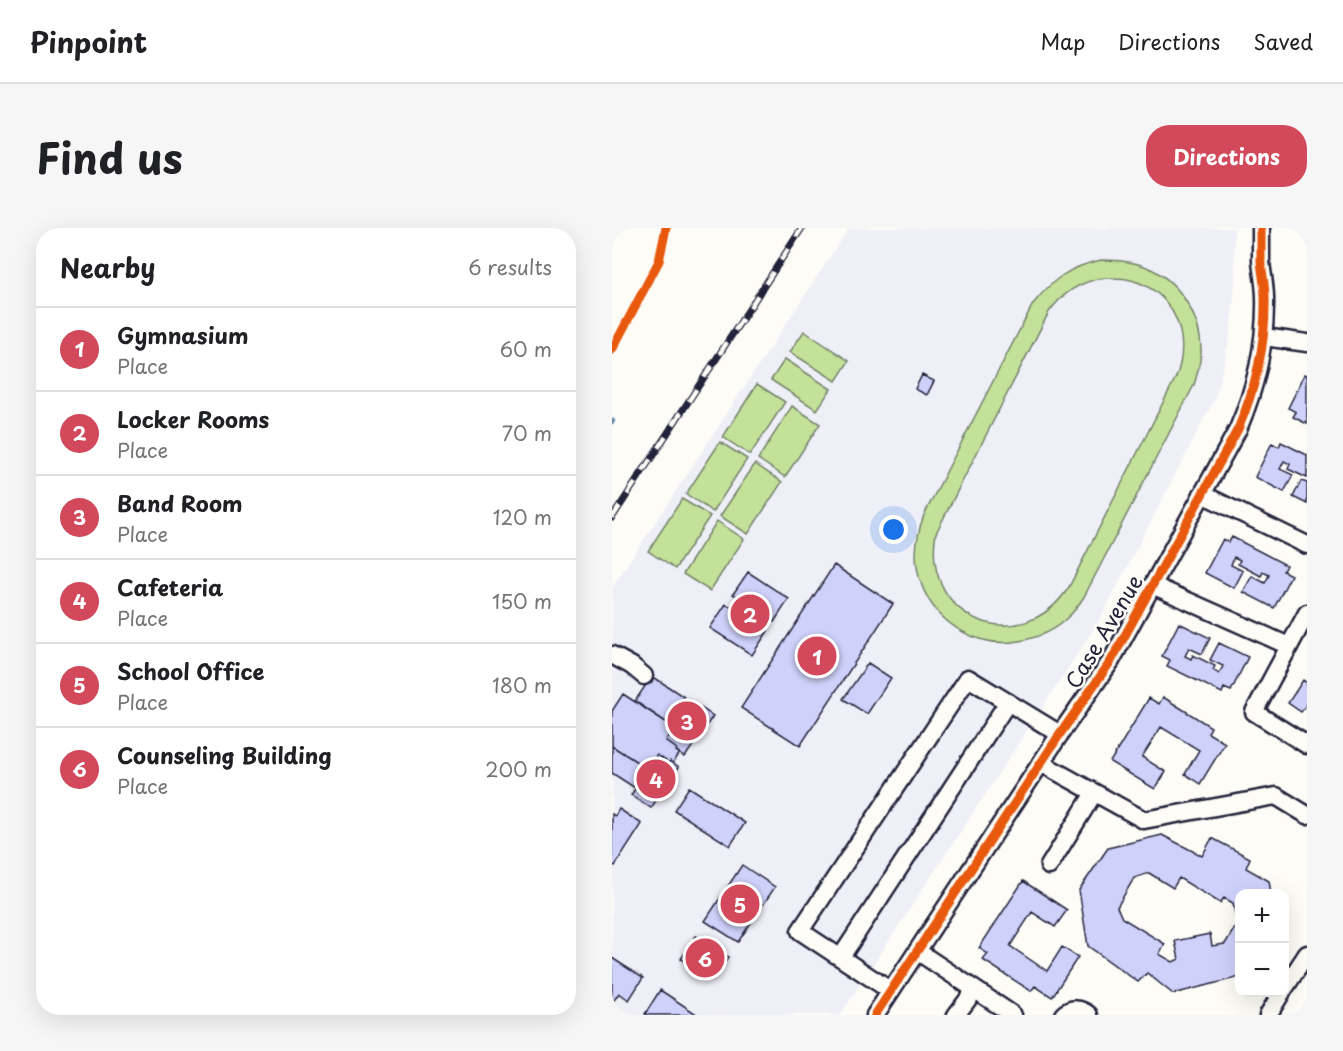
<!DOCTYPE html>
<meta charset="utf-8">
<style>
:root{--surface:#fff;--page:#f6f6f6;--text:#202124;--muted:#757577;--line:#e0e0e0;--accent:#d1495b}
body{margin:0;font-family:"Playpen Sans",sans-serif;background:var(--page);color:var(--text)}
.controls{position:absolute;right:18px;bottom:18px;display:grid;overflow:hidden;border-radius:12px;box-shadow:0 6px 24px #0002}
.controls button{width:54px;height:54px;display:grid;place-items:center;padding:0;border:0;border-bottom:2px solid var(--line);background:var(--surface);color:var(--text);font:30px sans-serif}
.you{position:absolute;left:282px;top:302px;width:21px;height:21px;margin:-15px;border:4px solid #fff;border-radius:50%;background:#1a73e8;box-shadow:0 0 0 9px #1a73e833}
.badge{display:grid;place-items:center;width:39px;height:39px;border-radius:50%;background:var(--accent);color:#fff;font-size:20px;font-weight:700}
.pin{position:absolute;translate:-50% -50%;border:3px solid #fff;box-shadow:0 2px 6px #0006}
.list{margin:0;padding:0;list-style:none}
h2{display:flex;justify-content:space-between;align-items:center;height:78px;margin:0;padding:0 24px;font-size:26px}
h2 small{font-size:20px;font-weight:400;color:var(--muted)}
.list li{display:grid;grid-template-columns:39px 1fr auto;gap:18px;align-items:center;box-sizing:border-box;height:84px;padding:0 24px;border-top:2px solid var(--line)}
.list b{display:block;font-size:22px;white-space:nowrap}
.list p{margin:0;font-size:20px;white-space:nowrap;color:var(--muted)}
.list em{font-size:20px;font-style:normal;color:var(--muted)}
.map{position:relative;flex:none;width:695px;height:787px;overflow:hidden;border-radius:24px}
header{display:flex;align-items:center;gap:36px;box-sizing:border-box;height:84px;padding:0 30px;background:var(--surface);border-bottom:2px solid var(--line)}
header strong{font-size:28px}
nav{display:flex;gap:33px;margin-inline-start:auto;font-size:21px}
.intro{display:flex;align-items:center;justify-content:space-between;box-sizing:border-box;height:144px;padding:0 36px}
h1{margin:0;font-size:42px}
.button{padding:15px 27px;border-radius:24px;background:var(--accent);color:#fff;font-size:21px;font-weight:700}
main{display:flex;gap:36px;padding:0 36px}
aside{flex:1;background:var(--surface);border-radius:24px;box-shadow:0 6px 24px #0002}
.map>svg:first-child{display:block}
.built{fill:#efeff8}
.green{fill:#c3e199;stroke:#72826a;stroke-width:1.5;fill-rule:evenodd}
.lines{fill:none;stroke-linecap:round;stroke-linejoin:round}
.stream{stroke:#6c8caf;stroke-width:4.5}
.building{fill:#ced1fa;stroke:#22223b;stroke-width:1.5;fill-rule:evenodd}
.minor-casing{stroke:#22223b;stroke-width:21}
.minor{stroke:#fdfcf7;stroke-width:16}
.rail-casing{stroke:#22223b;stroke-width:7}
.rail{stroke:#fdfcf7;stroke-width:4.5;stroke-dasharray:14;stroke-linecap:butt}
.cycleway-casing{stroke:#fdfcf7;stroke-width:13}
.cycleway{stroke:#e8590c;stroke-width:9}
.labels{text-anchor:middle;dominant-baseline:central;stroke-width:5;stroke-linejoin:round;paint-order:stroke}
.street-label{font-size:21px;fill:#22223b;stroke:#fdfcf7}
</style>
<header>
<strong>Pinpoint</strong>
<nav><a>Map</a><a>Directions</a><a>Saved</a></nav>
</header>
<div class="intro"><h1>Find us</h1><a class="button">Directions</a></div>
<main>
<aside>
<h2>Nearby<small>6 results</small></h2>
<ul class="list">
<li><span class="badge">1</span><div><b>Gymnasium</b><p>Place</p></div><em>60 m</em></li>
<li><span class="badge">2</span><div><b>Locker Rooms</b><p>Place</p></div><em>70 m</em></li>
<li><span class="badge">3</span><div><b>Band Room</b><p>Place</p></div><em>120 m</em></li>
<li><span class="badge">4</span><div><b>Cafeteria</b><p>Place</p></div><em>150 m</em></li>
<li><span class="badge">5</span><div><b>School Office</b><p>Place</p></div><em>180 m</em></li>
<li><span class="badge">6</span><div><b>Counseling Building</b><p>Place</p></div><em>200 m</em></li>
</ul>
</aside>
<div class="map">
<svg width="695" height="787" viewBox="0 0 695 787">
<rect width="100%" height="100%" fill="#fdfcf7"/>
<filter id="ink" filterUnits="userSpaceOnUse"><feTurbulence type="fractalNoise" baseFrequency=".0167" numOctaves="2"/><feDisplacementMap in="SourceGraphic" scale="12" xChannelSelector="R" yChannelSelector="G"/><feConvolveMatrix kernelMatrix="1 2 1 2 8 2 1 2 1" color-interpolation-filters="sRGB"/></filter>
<g filter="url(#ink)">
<path class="built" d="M237,0H622L623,55L619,101L612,136L603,170L487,393L228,787H0V360Z"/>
<path class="green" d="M489,32C506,32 524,33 539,41C570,56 590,92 589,125C588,136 585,147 582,157L473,367C468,375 463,383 456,389C443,402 425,410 407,413C365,421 323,395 309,355C301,333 304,308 312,287L421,76C441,51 457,39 489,32ZM491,50C500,50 510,49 519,52C562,64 580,109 564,149L457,359C409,433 308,391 324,305L437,84C451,65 467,54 491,50Z
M192,103L237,133L224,153L178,124Z
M173,131L219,161L205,182L159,152Z
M145,156L173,174L138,227L111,209Z
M180,178L208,196L173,249L146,231Z
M108,214L135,231L101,284L74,266Z
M143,236L170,254L136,306L108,288Z
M70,271L98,288L63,341L36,323Z
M105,293L132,311L98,363L71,346Z"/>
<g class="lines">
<path class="stream" d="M0,194L1,193"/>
</g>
<path class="building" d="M693,146L695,147V196L681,189L684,184L676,180Z
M310,147L322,153L315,167L303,161Z
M669,214L695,227V250L676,241L678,236L672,233L668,241L681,247L672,264L643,249L660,215L667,219Z
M689,253L695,255V276L681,269Z
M620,309L674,337L671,343L679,347L662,380L631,364L640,348L653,355L657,347L651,344L649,348L626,336L628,332L622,329L619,337L631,343L622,360L593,345L611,311L617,314Z
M222,337L281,376L188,518L129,480Z
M136,344L177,371L162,394L160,392L154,402L156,403L140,427L98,400L114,376L119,379L126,369L121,366Z
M567,395L598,410L590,426L577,420L573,428L579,431L581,427L603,438L601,442L607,446L611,438L598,432L607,415L636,429L619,463L612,460L610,465L555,438L558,432L550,428Z
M256,435L279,450L255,486L231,471Z
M40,448L72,469L68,475L73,478L77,472L101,488L73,529L64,523L65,521L54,513L63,500L23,473Z
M691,452L695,455V476L689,484L676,475Z
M11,466L63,500L54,513L65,521L64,523L68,525L61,535L58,533L57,535L45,527L36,541L0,518V483Z
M551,469L599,499L596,505L613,515L588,556L573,546L587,522L549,499L530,529L554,544L543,561L498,534L537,470L547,476Z
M0,518L36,541L23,560L0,545Z
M45,527L57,535L58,533L67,539L39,580L19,567Z
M77,559L133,595L118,618L62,582Z
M7,581L30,596L3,638L0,636V586L3,588Z
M550,607L590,628L600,610L638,630L634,640L657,653L659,666H628V749L561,766L535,745L526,754L476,718L467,662L496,620ZM537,645L561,660L567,650L608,675L612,670L621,675L625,696L613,716L600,718L598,706L563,713L567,731L561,734L547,726L553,716L510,690L505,679L522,650Z
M130,637L163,659L126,714L93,693Z
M411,653L455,682L443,699L420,684L398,718L435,743L450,719L466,729L440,769L423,758L419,763L371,732L376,726L367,720Z
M84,708L116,729L101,752L69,731Z
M0,730L31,750L17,772L7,765L0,775Z
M48,762L86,787H35L33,786Z"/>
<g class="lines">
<g class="minor-casing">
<path id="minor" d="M652,109L695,115
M590,266L695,317
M540,357L677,418
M695,385L642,484L695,517
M0,427L20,438L32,448
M429,535L532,592L664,568L695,587
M437,638L482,565
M305,723L401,787
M229,729L396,474
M672,761L695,726
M279,763L188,703L356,450L448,506
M263,787L448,506L499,433L626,201C644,159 654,115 653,70C653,57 650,45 649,33C649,22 649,11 649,0
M344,787L363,762
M451,787C459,779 469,780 477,787
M656,787L670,764"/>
</g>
<use href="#minor" class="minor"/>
<g class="rail-casing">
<path id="rail" d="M0,290L190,0"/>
</g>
<use href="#rail" class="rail"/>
<g class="cycleway-casing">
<path id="cycleway" d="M0,122L47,33L54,0
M263,787L448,506L499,433L626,201C644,159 654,115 653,70C653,57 650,45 649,33C649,22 649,11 649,0"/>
</g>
<use href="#cycleway" class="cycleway"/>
</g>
</g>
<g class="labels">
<g class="street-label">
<text transform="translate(491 403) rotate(-59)">Case Avenue</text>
</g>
</g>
</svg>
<div class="controls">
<button>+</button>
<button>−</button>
</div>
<div class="you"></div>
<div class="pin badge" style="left:205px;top:428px">1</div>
<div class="pin badge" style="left:138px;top:386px">2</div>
<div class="pin badge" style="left:75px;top:493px">3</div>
<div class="pin badge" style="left:44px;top:551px">4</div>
<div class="pin badge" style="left:128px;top:676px">5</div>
<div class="pin badge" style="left:93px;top:730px">6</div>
</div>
</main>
